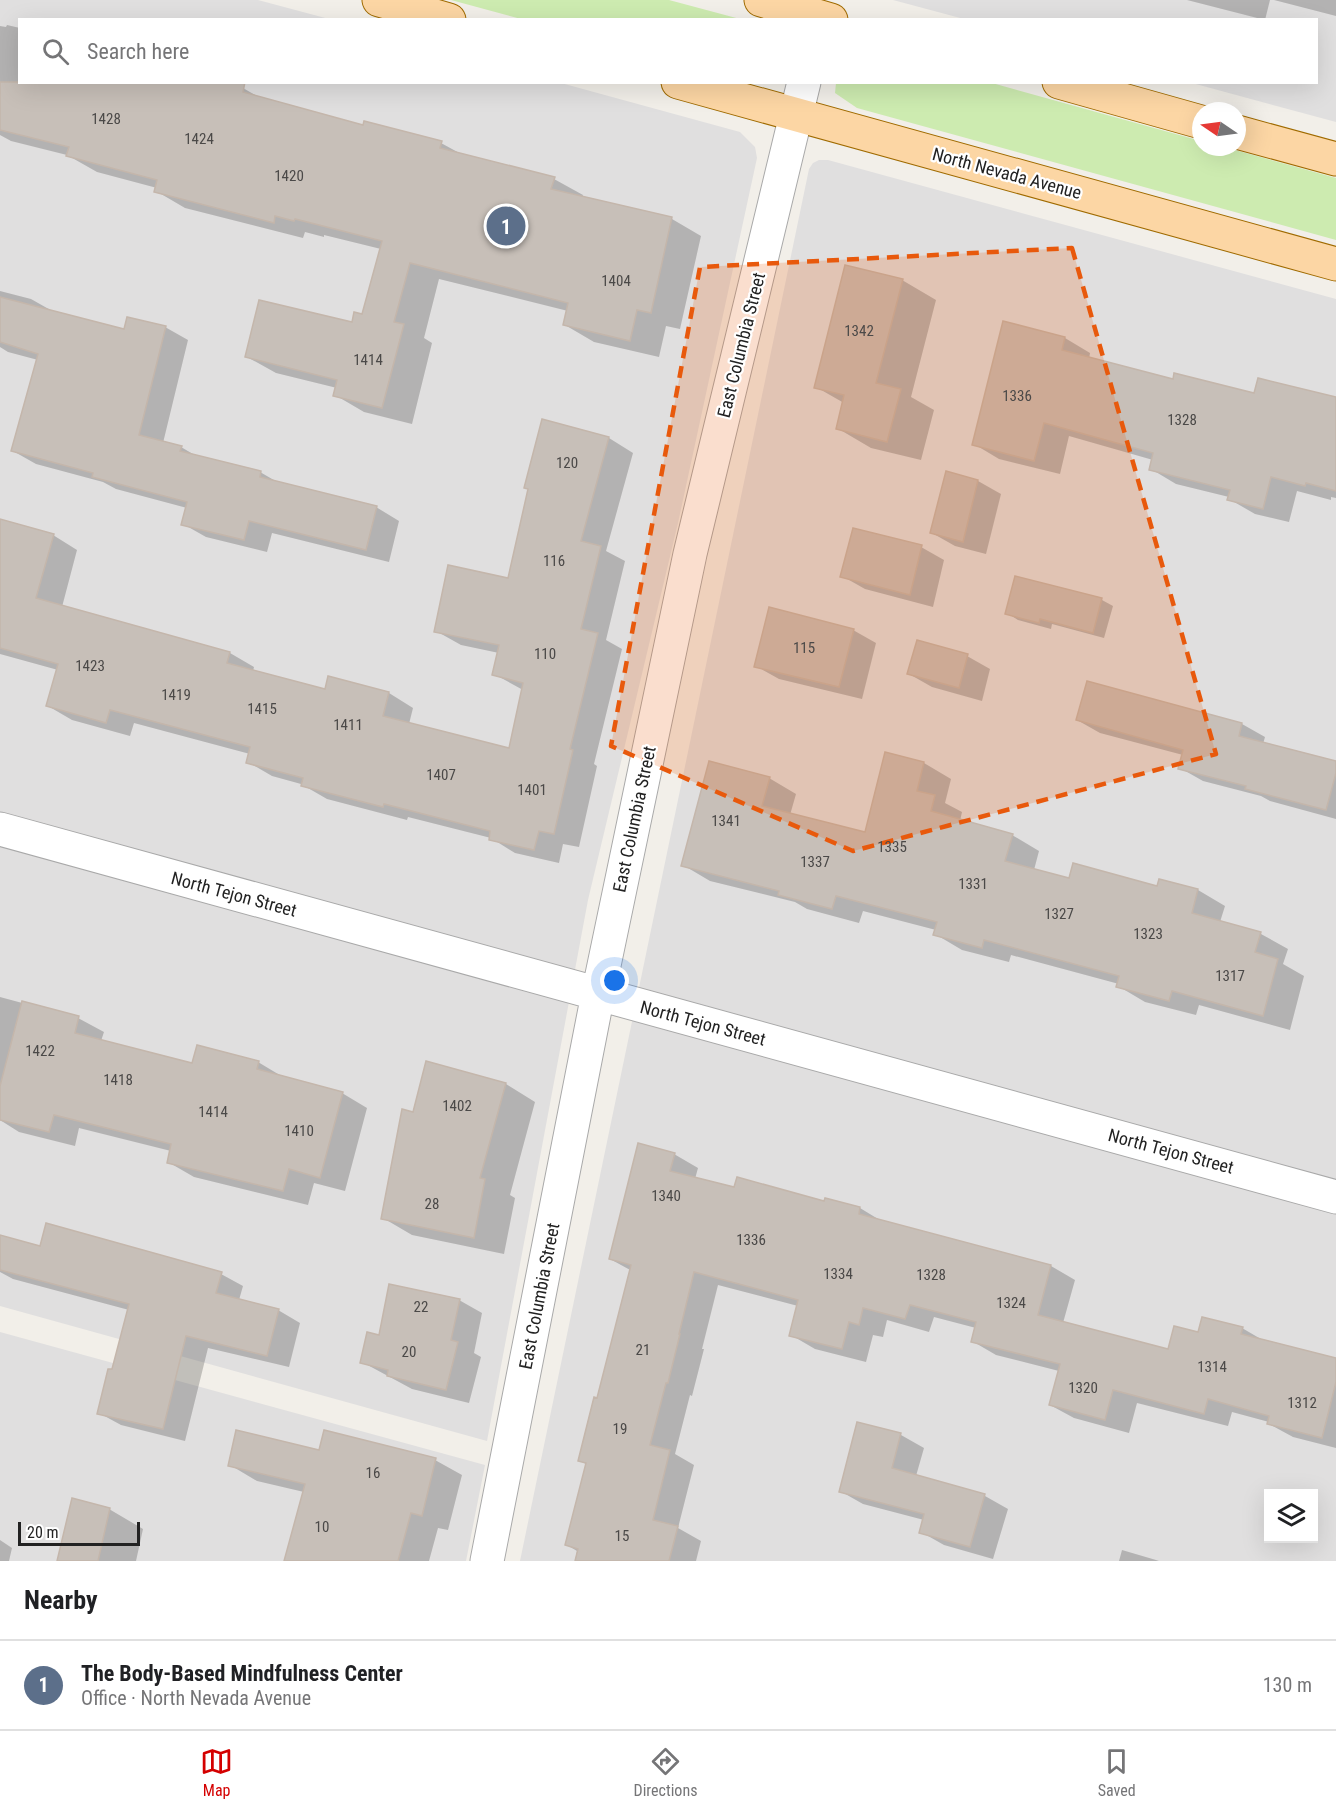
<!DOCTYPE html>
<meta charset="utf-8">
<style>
:root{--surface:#fff;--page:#f2f2f2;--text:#202124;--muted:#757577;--line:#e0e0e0;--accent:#d40000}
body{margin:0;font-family:"Roboto Condensed",sans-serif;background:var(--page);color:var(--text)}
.controls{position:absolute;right:18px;bottom:18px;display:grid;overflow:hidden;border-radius:0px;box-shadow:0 6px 24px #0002}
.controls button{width:54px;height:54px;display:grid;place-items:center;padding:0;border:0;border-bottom:2px solid var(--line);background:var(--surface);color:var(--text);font:30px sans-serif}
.compass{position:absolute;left:1192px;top:102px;width:54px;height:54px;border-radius:50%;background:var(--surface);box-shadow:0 6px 24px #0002;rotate:283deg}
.scale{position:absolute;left:18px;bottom:15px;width:122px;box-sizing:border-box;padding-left:6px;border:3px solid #222;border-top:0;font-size:16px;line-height:21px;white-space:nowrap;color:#222;-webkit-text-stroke:4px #fff;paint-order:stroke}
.you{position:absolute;left:615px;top:981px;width:21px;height:21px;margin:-15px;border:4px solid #fff;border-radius:50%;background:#1a73e8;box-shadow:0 0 0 9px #1a73e833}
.badge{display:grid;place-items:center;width:39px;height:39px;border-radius:50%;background:var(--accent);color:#fff;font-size:20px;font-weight:700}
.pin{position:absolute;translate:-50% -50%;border:3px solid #fff;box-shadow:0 2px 6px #0006}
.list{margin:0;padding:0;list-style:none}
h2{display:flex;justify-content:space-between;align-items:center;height:78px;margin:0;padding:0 24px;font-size:26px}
h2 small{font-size:20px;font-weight:400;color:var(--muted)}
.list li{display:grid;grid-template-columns:39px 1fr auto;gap:18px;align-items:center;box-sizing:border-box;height:90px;padding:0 24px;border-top:2px solid var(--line)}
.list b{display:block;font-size:22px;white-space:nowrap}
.list p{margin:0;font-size:20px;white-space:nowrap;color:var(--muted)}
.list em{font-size:20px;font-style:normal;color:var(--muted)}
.icon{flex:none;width:33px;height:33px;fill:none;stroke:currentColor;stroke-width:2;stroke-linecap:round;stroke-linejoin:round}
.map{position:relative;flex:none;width:1336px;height:1561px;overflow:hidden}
.search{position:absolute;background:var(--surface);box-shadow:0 6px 24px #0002;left:18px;right:18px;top:18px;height:66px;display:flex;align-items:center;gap:15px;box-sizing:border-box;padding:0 21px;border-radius:0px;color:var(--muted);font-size:22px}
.sheet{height:168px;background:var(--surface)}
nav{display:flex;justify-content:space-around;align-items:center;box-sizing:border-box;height:84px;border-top:2px solid var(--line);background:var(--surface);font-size:16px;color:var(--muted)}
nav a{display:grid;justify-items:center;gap:3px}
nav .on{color:var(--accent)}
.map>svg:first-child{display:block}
.residential{fill:#e0dfdf;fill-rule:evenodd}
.grass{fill:#cdebb0}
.shadow{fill:#0003}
.building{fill:#c7bfb8;stroke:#c4b6ab;stroke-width:1.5}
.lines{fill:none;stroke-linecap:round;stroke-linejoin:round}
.street-casing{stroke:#a9a9a9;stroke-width:35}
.primary-casing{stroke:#a06b00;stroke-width:35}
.street{stroke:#fff;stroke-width:33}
.primary{stroke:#fcd6a4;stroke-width:33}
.marked{fill:#e8590c;fill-opacity:0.2;stroke:#e8590c;stroke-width:4.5;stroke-dasharray:12 8;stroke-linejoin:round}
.labels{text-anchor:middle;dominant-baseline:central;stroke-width:4.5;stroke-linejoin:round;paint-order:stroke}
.number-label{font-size:15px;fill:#4b4948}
.street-label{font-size:18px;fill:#222;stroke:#fff}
</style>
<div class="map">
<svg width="1336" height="1561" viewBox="0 0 1336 1561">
<rect width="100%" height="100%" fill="#f2efe9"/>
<path class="residential" d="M0,0H258L329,19L20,20V82L561,83L740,132L755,147L757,158L678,523L588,900L487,1441L0,1306Z
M893,0H1336V122L1192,83L1316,82V20L964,19Z
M819,160H828L1336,299V1561H520L809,169L813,163ZM1268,1494H1314V1538H1268Z
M0,1332L485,1465L466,1561H0Z"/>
<path class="grass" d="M451,0H669L740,19H521Z
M836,83H992L1201,141V147H1224L1336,178V240L857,108L835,93Z"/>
<path class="shadow" d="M1187,0H1270L1265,20Z
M1274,0H1336V16Z
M7,25L20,28V82L243,88L262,99L364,127L441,143L463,155L554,179L583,195L582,198L672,219L701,236L680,329L666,326L659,357L594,342L565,325L568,311L439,279L424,338L432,343L412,424L364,412L335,395L337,388L276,373L247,357L353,324L363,316L381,249L324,235V237L305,232L303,238L185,208L156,191L157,188L97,172L67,155L11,141L0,135V26L6,27Z
M902,280L936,300L911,397L934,410L921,460L871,448L837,428L844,403L816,387Z
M0,291L31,299L54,312L125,331L165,327L188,340L163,443L181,447L198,457L260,472L279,483L376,507L399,521L389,562L272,533L267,552L206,537L183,524L187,508L116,489L103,482L36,464L13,451L38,360L8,352L0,347Z
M1004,323L1065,338L1090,353L1089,359L1174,381L1255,395L1336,399V498L1331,497V500L1297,491L1289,522L1255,514L1229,499V497L1176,484L1151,469L1153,460L1069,436L1060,474L999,459L974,444Z
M609,438L633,453L606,551L625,561L606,640L622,649L594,764L597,766L579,847L563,844L559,863L515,853L491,838L408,817L407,820L327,799L301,784L272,776L248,762L250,754L134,723L130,736L72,720L48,706L58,670L0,654V526L53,535L77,550L62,607L230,653L254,667L253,671L326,690L329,678L389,693L413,708L409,724L510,749L523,690L494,674L499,653L461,645L436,631L509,580Z
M947,473L978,481L1001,494L986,554L955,546L932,533Z
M921,547L944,560L933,607L865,589L842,576Z
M1016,578L1102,600L1113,606L1104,638L1052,624L1051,629L1018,620L1007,613Z
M853,630L876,643L862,699L779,679L756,666Z
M967,656L990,669L982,701L932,687L909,674Z
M1077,720L1242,724L1265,737L1263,744L1336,763V819L1270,801L1261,796L1203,781L1180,768L1183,755L1100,733Z
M886,754L924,763L951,779L945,803L962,812L960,821L1012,835L1039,851L1034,870L1070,880L1198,890L1225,906L1220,922L1261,934L1288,949L1283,964L1304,976L1290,1030L1199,1005L1196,1015L1145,1002L1118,986L1119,984L1011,955L1009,962L962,950L935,934L936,930L863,911L859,923L807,909L795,902L710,881L683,865L769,778L796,794L790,815L866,834Z
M0,997L78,1018L104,1032L101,1041L193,1065L258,1062L283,1077L342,1093L367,1108L345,1191L314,1183L308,1205L194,1177L168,1162L171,1151L79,1128L75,1146L19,1132L0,1120Z
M427,1063L506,1084L535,1102L510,1195L515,1198L504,1254L412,1235L383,1218Z
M674,1154L698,1168L695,1179L735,1189L860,1208L883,1222L1051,1266L1075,1280L1063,1323L1169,1351L1199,1334L1242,1328L1266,1342L1336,1360V1448L1293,1437L1269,1424V1422L1232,1412L1228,1426L1137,1403L1129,1433L1074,1418L1050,1405L1059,1371L996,1355L972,1341L976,1328L934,1317L929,1332L887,1320L883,1337L873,1335L866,1362L815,1349L791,1335L798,1306L718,1285L702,1349H704L692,1396L690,1395L675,1454L694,1465L678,1528L701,1541L696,1561H575L577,1551L567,1545L587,1465L580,1460L598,1400L632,1271L610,1259Z
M0,1237L41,1248L221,1274L243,1286L239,1300L278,1310L300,1323L289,1367L208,1348L185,1441L121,1425L99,1413L113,1371L129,1310L13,1279L0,1272Z
M459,1300L482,1313L474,1353L481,1357L469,1403L412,1389L362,1362L380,1337Z
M858,1424L901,1435L924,1448L916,1476L985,1496L1008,1509L993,1559L944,1545L921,1532L924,1520L863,1504L840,1491Z
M320,1452L435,1460L462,1475L448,1530L438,1528L429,1561H286L304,1492L257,1481L230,1465Z
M109,1509L143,1529L136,1561H58Z
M0,1540L12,1548L9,1561H0Z
M1122,1550L1156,1560L1159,1561H1119Z"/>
<path class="building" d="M0,82H245L243,92L363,125L364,121L442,141L440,148L555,177L551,189L672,217L651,313L637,310L630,341L563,325L568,303L410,263L394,322L404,324L382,408L333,396L337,380L245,357L259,300L352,322L354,312L362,314L382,241L295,219L294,221L275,216L274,223L154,192L157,180L66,156L69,147L0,130Z
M845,265L903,279L876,383L901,389L887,442L836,429L844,395L814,388Z
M0,297L124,329L127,317L166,326L139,435L182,446L180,451L261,471L260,477L377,506L366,550L249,521L244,540L181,525L187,502L92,477L93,473L11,451L38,354L0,342Z
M1003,321L1065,337L1062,350L1173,379L1174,373L1254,393L1258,378L1336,397V491L1306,483L1305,486L1271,477L1263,509L1227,500L1230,490L1149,470L1153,453L1044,423L1034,461L972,445Z
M542,419L609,437L581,541L601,546L581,629L598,633L570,749L573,750L554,834L539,831L534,850L489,840L490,831L384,804L383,807L301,786L303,778L246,763L250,747L110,710L106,723L46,706L58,664L0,648V519L54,534L36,598L230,652L227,663L325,689L328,676L389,692L383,716L509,748L523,683L492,675L499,645L434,632L448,565L508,578L528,489L524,488Z
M946,471L978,480L963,542L930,533Z
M853,528L922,545L910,595L840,577Z
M1015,576L1102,598L1093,633L1040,619L1039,623L1005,614Z
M769,607L854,629L839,687L754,667Z
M917,640L968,654L959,688L907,674Z
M1087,681L1242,723L1239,736L1336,761V773L1326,810L1245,789L1246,786L1178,769L1183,750L1076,720Z
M885,752L924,762L917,791L935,795L931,811L1013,834L1005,861L1069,878L1073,863L1157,886L1159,879L1198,889L1192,913L1261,932L1255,952L1278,959L1263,1016L1172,991L1169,1001L1116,987L1119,976L984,940L982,948L933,935L937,922L836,896L832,909L778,895L779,891L681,866L709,761L770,777L762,806L865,832Z
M22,1001L79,1016L75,1033L192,1063L197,1045L259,1061L257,1069L343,1092L320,1178L289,1169L283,1191L167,1163L171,1144L54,1115L49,1132L0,1120V1086Z
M426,1061L506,1083L480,1178L485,1179L474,1238L381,1219L402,1109L413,1112Z
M638,1143L675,1153L670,1171L734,1187L737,1177L824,1201L825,1198L860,1207L859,1214L1051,1265L1038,1315L1168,1349L1174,1326L1198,1332L1202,1317L1243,1327L1241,1334L1336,1358V1382L1322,1438L1267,1424L1269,1416L1208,1399L1204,1414L1113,1390L1105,1420L1049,1405L1060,1364L971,1342L976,1322L910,1305L905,1319L863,1308L859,1325L849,1322L842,1349L789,1336L798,1300L694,1272L679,1334H680L668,1383H666L650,1445L670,1450L653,1520L678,1526L669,1561H575L578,1549L565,1545L586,1463L578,1461L594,1397L597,1398L631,1265L609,1259Z
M46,1223L222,1272L216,1293L279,1309L267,1356L186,1336L163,1429L97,1414L108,1369H112L129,1304L0,1270V1235L40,1246Z
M389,1284L460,1299L451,1340L458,1342L446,1390L387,1376L388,1370L360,1363L367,1332L379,1335Z
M857,1422L901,1433L892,1468L985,1494L970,1547L919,1533L924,1514L839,1492Z
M236,1430L319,1450L324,1430L436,1458L422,1516L411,1513L398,1561H284L305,1484L228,1466Z
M72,1498L110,1508L98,1561H57Z"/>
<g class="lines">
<g class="street-casing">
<path id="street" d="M0,829L1336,1197
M487,1561L598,994L690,554L804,82"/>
</g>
<g class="primary-casing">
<path id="primary" d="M379,0L449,20
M761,0L831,20
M678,82L1336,264
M1059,82L1201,122
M1237,132L1336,159"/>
</g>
<use href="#street" class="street"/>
<use href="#primary" class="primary"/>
</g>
<path class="marked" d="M1072,248L1216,754L853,851L611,746L700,267Z"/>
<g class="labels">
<g class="number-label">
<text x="106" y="119">1428</text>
<text x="199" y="139">1424</text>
<text x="289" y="176">1420</text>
<text x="616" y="281">1404</text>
<text x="859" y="331">1342</text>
<text x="368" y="360">1414</text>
<text x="1017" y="396">1336</text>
<text x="1182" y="420">1328</text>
<text x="567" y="463">120</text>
<text x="554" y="561">116</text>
<text x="804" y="648">115</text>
<text x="545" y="654">110</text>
<text x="90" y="666">1423</text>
<text x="176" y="695">1419</text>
<text x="262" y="709">1415</text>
<text x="348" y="725">1411</text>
<text x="441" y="775">1407</text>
<text x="532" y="790">1401</text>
<text x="726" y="821">1341</text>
<text x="892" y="847">1335</text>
<text x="815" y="862">1337</text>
<text x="973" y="884">1331</text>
<text x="1059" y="914">1327</text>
<text x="1148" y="934">1323</text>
<text x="1230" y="976">1317</text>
<text x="40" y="1051">1422</text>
<text x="118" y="1080">1418</text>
<text x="457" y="1106">1402</text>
<text x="213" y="1112">1414</text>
<text x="299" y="1131">1410</text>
<text x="666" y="1196">1340</text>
<text x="432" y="1204">28</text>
<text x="751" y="1240">1336</text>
<text x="838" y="1274">1334</text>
<text x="931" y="1275">1328</text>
<text x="1011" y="1303">1324</text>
<text x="421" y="1307">22</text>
<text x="643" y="1350">21</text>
<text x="409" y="1352">20</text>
<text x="1212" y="1367">1314</text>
<text x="1083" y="1388">1320</text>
<text x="1302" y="1403">1312</text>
<text x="620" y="1429">19</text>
<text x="373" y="1473">16</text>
<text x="322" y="1527">10</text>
<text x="622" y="1536">15</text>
</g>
<g class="street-label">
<text transform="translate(1007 173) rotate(15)">North Nevada Avenue</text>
<text transform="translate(741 345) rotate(-76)">East Columbia Street</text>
<text transform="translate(634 819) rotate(-78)">East Columbia Street</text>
<text transform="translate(234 894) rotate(15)">North Tejon Street</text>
<text transform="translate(703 1023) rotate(15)">North Tejon Street</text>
<text transform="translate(1171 1151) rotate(15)">North Tejon Street</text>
<text transform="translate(539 1296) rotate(-79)">East Columbia Street</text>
</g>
</g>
</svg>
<div class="controls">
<button><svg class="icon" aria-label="layers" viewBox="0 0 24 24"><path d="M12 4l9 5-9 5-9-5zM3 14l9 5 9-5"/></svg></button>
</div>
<svg class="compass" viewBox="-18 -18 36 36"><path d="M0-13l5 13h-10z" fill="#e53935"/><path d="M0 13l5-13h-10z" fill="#757577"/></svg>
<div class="scale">20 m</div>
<div class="you"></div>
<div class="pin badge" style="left:506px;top:226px;background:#5c6f8a">1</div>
<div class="search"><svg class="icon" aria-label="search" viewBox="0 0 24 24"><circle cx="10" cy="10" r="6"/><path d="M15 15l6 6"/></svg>Search here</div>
</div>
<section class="sheet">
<h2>Nearby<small></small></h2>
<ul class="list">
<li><span class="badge" style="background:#5c6f8a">1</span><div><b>The Body-Based Mindfulness Center</b><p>Office · North Nevada Avenue</p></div><em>130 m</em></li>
</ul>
</section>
<nav>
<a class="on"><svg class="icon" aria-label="map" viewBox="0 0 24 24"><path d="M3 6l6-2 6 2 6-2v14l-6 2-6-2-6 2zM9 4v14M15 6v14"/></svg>Map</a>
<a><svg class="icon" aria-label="directions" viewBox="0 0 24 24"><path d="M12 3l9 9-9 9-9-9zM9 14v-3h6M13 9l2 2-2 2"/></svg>Directions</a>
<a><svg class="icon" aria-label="saved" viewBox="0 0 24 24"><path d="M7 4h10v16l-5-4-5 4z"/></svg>Saved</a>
</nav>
